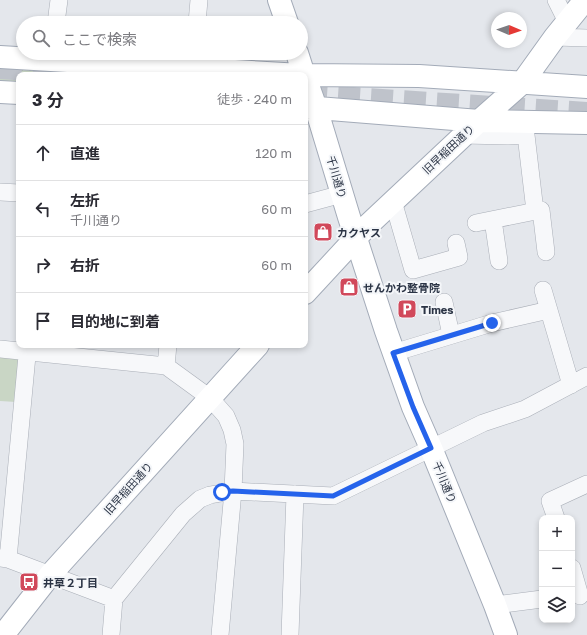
<!DOCTYPE html>
<html lang="ja">
<meta charset="utf-8">
<style>
:root{--surface:#fff;--page:#f7f7f7;--text:#2b2b33;--muted:#7c7c81;--line:#e1e1e2}
body{margin:0;font-family:"Golos Text","Noto Sans JP",sans-serif;background:var(--page);color:var(--text)}
.controls{position:absolute;right:12px;bottom:12px;display:grid;overflow:hidden;border-radius:8px;box-shadow:0 2px 6px #0003}
.controls button{width:36px;height:36px;display:grid;place-items:center;padding:0;border:0;border-bottom:1px solid var(--line);background:var(--surface);color:var(--text);font:20px sans-serif}
.compass{position:absolute;left:491px;top:12px;width:36px;height:36px;border-radius:50%;background:var(--surface);box-shadow:0 2px 6px #0003;rotate:92deg}
.stop{position:absolute;width:12px;height:12px;margin:-9px;border:3px solid #2563eb;border-radius:50%;background:#fff}
.stop.end{background:#2563eb;border-color:#fff;box-shadow:0 1px 4px #0008}
.list{margin:0;padding:0;list-style:none}
h2{display:flex;justify-content:space-between;align-items:center;height:52px;margin:0;padding:0 16px;font-size:17px}
h2 small{font-size:13px;font-weight:400;color:var(--muted)}
.list li{display:grid;grid-template-columns:26px 1fr auto;gap:12px;align-items:center;box-sizing:border-box;height:56px;padding:0 16px;border-top:1px solid var(--line)}
.list b{display:block;font-size:15px;white-space:nowrap}
.list p{margin:0;font-size:13px;white-space:nowrap;color:var(--muted)}
.list em{font-size:13px;font-style:normal;color:var(--muted)}
.icon{flex:none;width:22px;height:22px;fill:none;stroke:currentColor;stroke-width:2;stroke-linecap:round;stroke-linejoin:round}
.map{position:relative;flex:none;width:587px;height:635px;overflow:hidden}
.search{position:absolute;background:var(--surface);box-shadow:0 2px 6px #0003;left:16px;top:16px;width:292px;height:44px;display:flex;align-items:center;gap:10px;box-sizing:border-box;padding:0 14px;border-radius:22px;color:var(--muted);font-size:15px}
.panel{position:absolute;background:var(--surface);box-shadow:0 2px 6px #0003;left:16px;top:72px;width:292px;height:276px;border-radius:8px}
.map>svg:first-child{display:block}
.grass{fill:url(#grass-dots)}
.green{fill:#c9d6c5}
.lines{fill:none;stroke-linecap:round;stroke-linejoin:round}
.major-tunnel{stroke:#bfc3cb;stroke-width:22;stroke-dasharray:22 11;stroke-linecap:butt}
.minor-casing{stroke:#a9aeb7;stroke-width:18}
.major-casing{stroke:#a3abb8;stroke-width:24}
.minor{stroke:#f7f8fa;stroke-width:17}
.major{stroke:#fff;stroke-width:22}
.route{stroke:#2563eb;stroke-width:5}
.labels{text-anchor:middle;dominant-baseline:central;stroke-width:4;stroke-linejoin:round;paint-order:stroke}
.street-label{font-size:11px;fill:#2b3445;stroke:#f4f6f9}
.poi-label{font-size:11px;font-weight:bold;fill:#2b3445;stroke:#f4f6f9;text-anchor:start}
</style>
<div class="map">
<svg width="587" height="635" viewBox="0 0 587 635">
<defs>
<pattern id="grass-dots" width="8" height="8" patternUnits="userSpaceOnUse"><rect width="8" height="8" fill="#c9d6c5"/><path d="M2 2h.1M6 6h.1" fill="none" stroke="#adb8ab" stroke-width="1.8" stroke-linecap="round"/></pattern>
</defs>
<rect width="100%" height="100%" fill="#e4e7ec"/>
<path class="grass" d="M0,61L60,64L59,75H19V86L0,83Z"/>
<path class="green" d="M0,354L16,355L20,360L16,402L0,401Z"/>
<g class="lines">
<path class="major-tunnel" d="M0,68L99,75
M305,95L587,113"/>
<g class="minor-casing">
<path id="minor" d="M556,0L567,22
M56,23L59,0
M197,23L199,0
M555,37L587,38
M195,68V53
M463,135L508,136L526,135L535,211
M0,192L19,193
M393,201L413,270L459,257L456,243
M305,204L342,194
M493,220L499,261
M476,223L541,210L546,252
M543,290L571,385
M444,302L451,335
M0,349L166,366L210,398L226,416L232,430L235,444L233,491L220,635
M393,353L492,323L549,310
M166,366L168,345
M556,518L550,501L587,484
M0,558L8,559L114,599
M8,559L28,345
M572,568L580,596
M495,605L542,599
M111,635L114,599L183,514L200,499L210,495L233,491L333,496L483,423L525,409L587,376
M290,635L295,494"/>
</g>
<g class="major-casing">
<path id="major" d="M279,0L287,23
M297,53L304,75
M0,57L301,75
M305,75L419,76L587,87
M305,77L316,108L349,217L386,331L413,407L431,448L495,605L506,635
M0,92L19,93
M305,107L479,121L587,123
M305,293L367,226L479,121L522,83L555,37L585,0
M3,635L50,575L258,345"/>
</g>
<use href="#minor" class="minor"/>
<use href="#major" class="major"/>
</g>
<g class="lines">
<path class="route" d="M222,492L233,491L333,496L431,448L413,407L393,353L492,323"/>
</g>
<defs>
<g id="shop-square" transform="scale(1)"><rect x="-9" y="-9" width="18" height="18" rx="4" fill="#d1495b" stroke="#f4f6f9"/><path d="M-5-2.5h2.3a2.7 3.5 0 0 1 5.4 0H5L5.5 6h-11ZM-1.5-2.5h3a1.5 2.3 0 0 0-3 0Z" fill="#fff"/></g>
<g id="parking-square" transform="scale(1)"><rect x="-9" y="-9" width="18" height="18" rx="4" fill="#d1495b" stroke="#f4f6f9"/><path d="M-3.5-5.5H1a3.5 3.5 0 0 1 0 7H-1V5.5H-3.5ZM-1-3.4V-.6H.8a1.4 1.4 0 0 0 0-2.8Z" fill="#fff"/></g>
<g id="bus-square" transform="scale(1)"><rect x="-9" y="-9" width="18" height="18" rx="4" fill="#d1495b" stroke="#f4f6f9"/><path d="M-5-6H5V4H4V6H2V4H-2V6H-4V4H-5ZM-3.5-4V0h7V-4ZM-3.5 1.2v1.5H-2V1.2ZM2 1.2v1.5H3.5V1.2Z" fill="#fff"/></g>
</defs>
<g fill-rule="evenodd">
<use href="#shop-square" x="323" y="232"/>
<use href="#shop-square" x="349" y="287"/>
<use href="#parking-square" x="407" y="309"/>
<use href="#bus-square" x="29" y="582"/>
</g>
<g class="labels">
<g class="street-label">
<text transform="translate(448 149) rotate(-43)">旧早稲田通り</text>
<text transform="translate(337 177) rotate(74)">千川通り</text>
<text transform="translate(445 482) rotate(68)">千川通り</text>
<text transform="translate(128 488) rotate(-48)">旧早稲田通り</text>
</g>
<g class="poi-label">
<text x="337" y="232">カクヤス</text>
<text x="363" y="287">せんかわ整骨院</text>
<text x="421" y="309">Times</text>
<text x="43" y="582">井草２丁目</text>
</g>
</g>
</svg>
<div class="controls">
<button>+</button>
<button>−</button>
<button><svg class="icon" aria-label="layers" viewBox="0 0 24 24"><path d="M12 4l9 5-9 5-9-5zM3 14l9 5 9-5"/></svg></button>
</div>
<svg class="compass" viewBox="-18 -18 36 36"><path d="M0-13l5 13h-10z" fill="#e53935"/><path d="M0 13l5-13h-10z" fill="#7c7c81"/></svg>
<div class="stop" style="left:222px;top:492px"></div>
<div class="stop end" style="left:492px;top:323px"></div>
<div class="search"><svg class="icon" aria-label="search" viewBox="0 0 24 24"><circle cx="10" cy="10" r="6"/><path d="M15 15l6 6"/></svg>ここで検索</div>
<section class="panel">
<h2>3 分<small>徒歩 · 240 m</small></h2>
<ul class="list">
<li><svg class="icon" aria-label="ahead" viewBox="0 0 24 24"><path d="M12 20V5M6 11l6-6 6 6"/></svg><div><b>直進</b></div><em>120 m</em></li>
<li><svg class="icon" aria-label="left" viewBox="0 0 24 24"><path d="M17 20v-9H6M10 6l-5 5 5 5"/></svg><div><b>左折</b><p>千川通り</p></div><em>60 m</em></li>
<li><svg class="icon" aria-label="right" viewBox="0 0 24 24"><path d="M7 20v-9h11M14 6l5 5-5 5"/></svg><div><b>右折</b></div><em>60 m</em></li>
<li><svg class="icon" aria-label="arrive" viewBox="0 0 24 24"><path d="M6 21V4h12l-3 4 3 4H6"/></svg><div><b>目的地に到着</b></div></li>
</ul>
</section>
</div>
